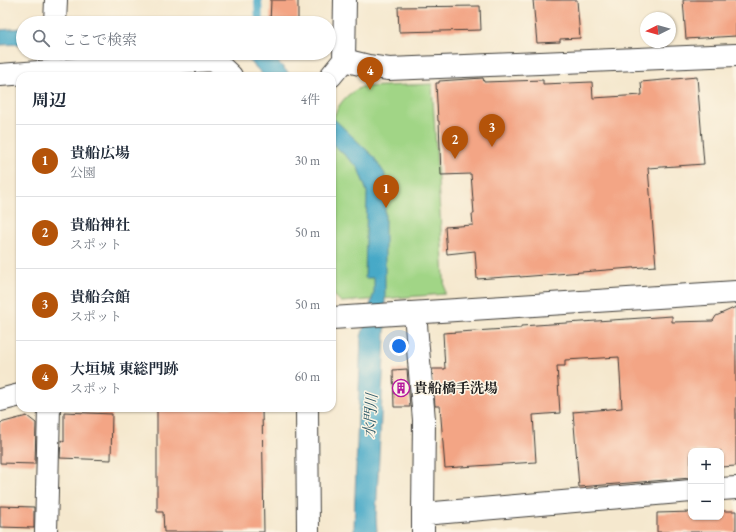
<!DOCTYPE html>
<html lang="ja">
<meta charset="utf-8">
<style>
:root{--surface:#fff;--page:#f2f2f3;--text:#1f2937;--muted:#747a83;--line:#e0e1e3;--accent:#b45309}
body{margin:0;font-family:"EB Garamond","Noto Serif JP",serif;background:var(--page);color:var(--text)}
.controls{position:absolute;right:12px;bottom:12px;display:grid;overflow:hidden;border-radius:8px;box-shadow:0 1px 3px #0004}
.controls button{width:36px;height:36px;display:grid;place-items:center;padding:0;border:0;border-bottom:1px solid var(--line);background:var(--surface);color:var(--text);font:20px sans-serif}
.compass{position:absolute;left:640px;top:12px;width:36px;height:36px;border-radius:50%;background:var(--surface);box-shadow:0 1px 3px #0004;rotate:265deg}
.you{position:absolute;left:399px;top:346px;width:14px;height:14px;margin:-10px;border:3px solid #fff;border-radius:50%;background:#1a73e8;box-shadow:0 0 0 6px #1a73e833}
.badge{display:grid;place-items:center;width:26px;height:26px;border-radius:50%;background:var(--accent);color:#fff;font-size:13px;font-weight:700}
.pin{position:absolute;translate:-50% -33px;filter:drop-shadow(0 1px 2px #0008)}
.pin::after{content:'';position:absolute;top:21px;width:14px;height:12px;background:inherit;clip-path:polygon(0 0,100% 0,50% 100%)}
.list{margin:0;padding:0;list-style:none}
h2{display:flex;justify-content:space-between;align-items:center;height:52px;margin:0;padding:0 16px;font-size:17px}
h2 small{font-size:13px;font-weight:400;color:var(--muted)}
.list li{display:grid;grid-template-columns:26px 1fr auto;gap:12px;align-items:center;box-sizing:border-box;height:72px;padding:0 16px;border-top:1px solid var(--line)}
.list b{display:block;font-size:15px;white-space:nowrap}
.list p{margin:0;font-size:13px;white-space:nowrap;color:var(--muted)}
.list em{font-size:13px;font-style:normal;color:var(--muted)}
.icon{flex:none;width:22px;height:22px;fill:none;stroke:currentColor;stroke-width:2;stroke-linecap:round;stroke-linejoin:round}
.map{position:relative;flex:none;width:736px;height:532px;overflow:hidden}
.search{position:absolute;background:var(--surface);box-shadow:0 1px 3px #0004;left:16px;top:16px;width:320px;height:44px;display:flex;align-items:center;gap:10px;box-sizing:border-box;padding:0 14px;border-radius:22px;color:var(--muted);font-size:15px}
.panel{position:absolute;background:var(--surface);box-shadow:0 1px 3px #0004;left:16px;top:72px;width:320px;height:340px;border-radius:12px}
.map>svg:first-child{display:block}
.green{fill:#a1d586;stroke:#5e7851}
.water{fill:#47a9c7;stroke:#326272}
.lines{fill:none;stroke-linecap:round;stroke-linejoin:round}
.stream{stroke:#47a9c7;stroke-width:8}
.building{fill:#f3a585}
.minor-casing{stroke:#3d3b37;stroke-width:24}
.tertiary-casing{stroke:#3d3b37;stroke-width:24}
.minor{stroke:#fff;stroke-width:22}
.tertiary{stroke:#fff;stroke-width:22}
.labels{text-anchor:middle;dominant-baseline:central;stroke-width:3;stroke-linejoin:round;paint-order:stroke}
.poi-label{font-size:14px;font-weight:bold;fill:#1c1c1c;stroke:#fcf5e5;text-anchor:start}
.water-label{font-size:15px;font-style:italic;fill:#2f5b69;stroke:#fcf5e5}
</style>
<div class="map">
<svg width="736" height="532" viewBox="0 0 736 532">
<rect width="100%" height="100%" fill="#fcf5e5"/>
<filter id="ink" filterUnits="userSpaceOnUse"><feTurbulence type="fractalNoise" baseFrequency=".025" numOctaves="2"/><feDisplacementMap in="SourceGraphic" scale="8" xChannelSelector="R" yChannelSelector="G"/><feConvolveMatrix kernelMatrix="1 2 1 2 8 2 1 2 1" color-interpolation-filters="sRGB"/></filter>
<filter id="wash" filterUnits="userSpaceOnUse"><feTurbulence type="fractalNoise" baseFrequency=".012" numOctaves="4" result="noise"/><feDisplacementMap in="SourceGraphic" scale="16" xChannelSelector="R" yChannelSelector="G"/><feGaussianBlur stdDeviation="0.9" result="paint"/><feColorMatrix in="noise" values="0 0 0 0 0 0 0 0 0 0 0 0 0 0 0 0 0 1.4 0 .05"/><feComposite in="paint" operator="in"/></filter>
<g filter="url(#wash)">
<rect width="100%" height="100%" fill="#f5e8ce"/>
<path class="green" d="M432,84L445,294L341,302L333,294L332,121C338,105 345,94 362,87Z"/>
<path class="water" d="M195,20L233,21L237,23H100Z
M23,28V44L0,45V30Z
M242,53H270L291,76H264Z
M332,117L373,156L385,174V336L376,517L377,532H354L355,494L361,337L374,292V278H365L367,192L358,168L332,143Z"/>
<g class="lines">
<path class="stream" d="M258,0L259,23"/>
</g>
<g id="blocks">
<path class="building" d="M271,0H298V23H270Z
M533,0H577L580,38L560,39V42L537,43Z
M683,0H736V36L686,39Z
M480,6L481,30L399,32L398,7Z
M697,77L704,164L648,168L656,266L520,277V276L477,279L475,251L447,254L445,227L473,225L472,214H474L471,174L441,175L439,121H438L436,83H439V81L483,78L484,82L543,80V84L592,82L593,98L642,95L641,82Z
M736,307V466L721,467V451H691V478L579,487L573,412L622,408L619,357L565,360V366H557L560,413L533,415L536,462L445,468L440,406H435L432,369H445L443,333L521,328V326L672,316V322L713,321L716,316Z
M407,369L410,407H394L393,370Z
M157,408H262L264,532H164L163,512H157Z
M64,412L112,414L111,460L60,458L61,440L64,442Z
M27,416L36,423L35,464L0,463V423Z
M0,506L34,507V528L0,527Z
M721,511H736V532H657V513L691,512V517H721Z"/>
</g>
</g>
<g filter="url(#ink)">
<use href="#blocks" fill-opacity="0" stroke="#3d3b37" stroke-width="1"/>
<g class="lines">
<g class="minor-casing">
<path id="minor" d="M55,23L56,0
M344,60L368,66L389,69L736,55
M0,75L130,65L214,60L231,76
M415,313L424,420L423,514V532
M332,318L736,292
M0,400L20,395
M721,489L736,488
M423,514L691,491
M46,532L49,408"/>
</g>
<g class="tertiary-casing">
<path id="tertiary" d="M331,76L344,60L345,0
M307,408L308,532"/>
</g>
<use href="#minor" class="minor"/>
<use href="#tertiary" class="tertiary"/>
</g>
</g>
<defs>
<g id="building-ring" transform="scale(0.9)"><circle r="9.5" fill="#fcf5e5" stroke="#b5179e" stroke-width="1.5"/><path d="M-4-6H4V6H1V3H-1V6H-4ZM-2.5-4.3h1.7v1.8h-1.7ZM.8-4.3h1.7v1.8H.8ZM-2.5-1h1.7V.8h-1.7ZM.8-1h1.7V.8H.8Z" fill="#b5179e"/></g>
</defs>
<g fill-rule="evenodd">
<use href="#building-ring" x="401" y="388"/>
</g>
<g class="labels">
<g class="poi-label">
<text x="414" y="388">貴船橋手洗場</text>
</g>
<g class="water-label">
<text transform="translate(370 416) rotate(-86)">水門川</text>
</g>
</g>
</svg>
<div class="controls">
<button>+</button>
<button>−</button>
</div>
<svg class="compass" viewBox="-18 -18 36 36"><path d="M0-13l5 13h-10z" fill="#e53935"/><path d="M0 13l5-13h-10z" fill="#747a83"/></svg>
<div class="you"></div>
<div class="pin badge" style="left:386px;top:208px">1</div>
<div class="pin badge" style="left:455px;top:159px">2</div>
<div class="pin badge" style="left:492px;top:147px">3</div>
<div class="pin badge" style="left:370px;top:90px">4</div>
<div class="search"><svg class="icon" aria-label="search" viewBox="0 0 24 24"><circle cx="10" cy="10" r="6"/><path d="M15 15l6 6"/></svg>ここで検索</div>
<section class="panel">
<h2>周辺<small>4件</small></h2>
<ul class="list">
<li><span class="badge">1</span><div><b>貴船広場</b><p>公園</p></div><em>30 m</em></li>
<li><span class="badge">2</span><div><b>貴船神社</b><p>スポット</p></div><em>50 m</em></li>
<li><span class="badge">3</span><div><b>貴船会館</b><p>スポット</p></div><em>50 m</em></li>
<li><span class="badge">4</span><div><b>大垣城 東総門跡</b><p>スポット</p></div><em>60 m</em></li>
</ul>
</section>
</div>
